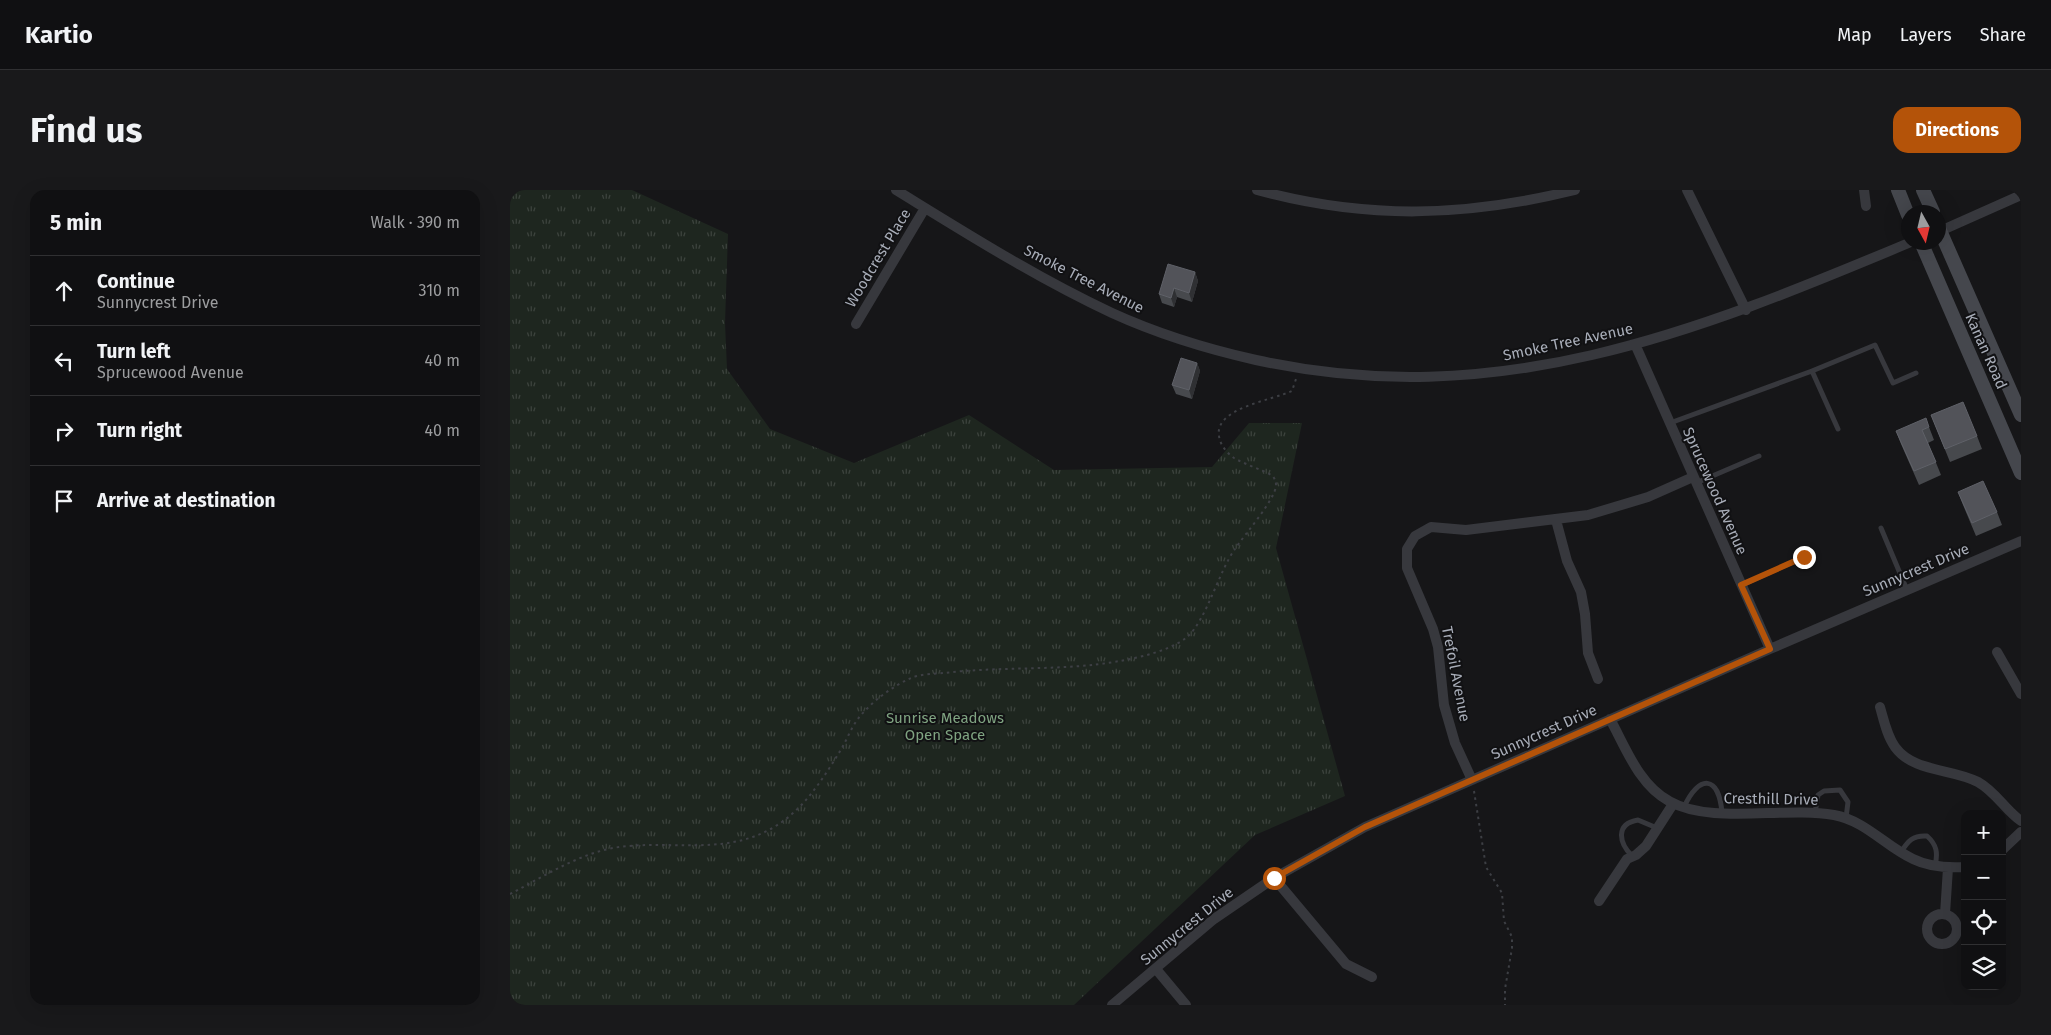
<!DOCTYPE html>
<meta charset="utf-8">
<style>
:root{--surface:#101012;--page:#19191b;--text:#f1f3f6;--muted:#9c9d9f;--line:#303032;--accent:#b45309}
body{margin:0;font-family:"Fira Sans",sans-serif;background:var(--page);color:var(--text)}
.controls{position:absolute;right:15px;bottom:15px;display:grid;overflow:hidden;border-radius:10px;box-shadow:0 5px 20px #0002}
.controls button{width:45px;height:45px;display:grid;place-items:center;padding:0;border:0;border-bottom:1px solid var(--line);background:var(--surface);color:var(--text);font:25px sans-serif}
.compass{position:absolute;left:1391px;top:15px;width:45px;height:45px;border-radius:50%;background:var(--surface);box-shadow:0 5px 20px #0002;rotate:172deg}
.stop{position:absolute;width:15px;height:15px;margin:-11px;border:4px solid #b45309;border-radius:50%;background:#fff}
.stop.end{background:#b45309;border-color:#fff;box-shadow:0 1px 5px #0008}
.list{margin:0;padding:0;list-style:none}
h2{display:flex;justify-content:space-between;align-items:center;height:65px;margin:0;padding:0 20px;font-size:21px}
h2 small{font-size:16px;font-weight:400;color:var(--muted)}
.list li{display:grid;grid-template-columns:32px 1fr auto;gap:15px;align-items:center;box-sizing:border-box;height:70px;padding:0 20px;border-top:1px solid var(--line)}
.list b{display:block;font-size:19px;white-space:nowrap}
.list p{margin:0;font-size:16px;white-space:nowrap;color:var(--muted)}
.list em{font-size:16px;font-style:normal;color:var(--muted)}
.icon{flex:none;width:28px;height:28px;fill:none;stroke:currentColor;stroke-width:2;stroke-linecap:round;stroke-linejoin:round}
.map{position:relative;flex:none;width:1511px;height:815px;overflow:hidden;border-radius:15px}
header{display:flex;align-items:center;gap:30px;box-sizing:border-box;height:70px;padding:0 25px;background:var(--surface);border-bottom:1px solid var(--line)}
header strong{font-size:24px}
nav{display:flex;gap:28px;margin-inline-start:auto;font-size:18px}
.intro{display:flex;align-items:center;justify-content:space-between;box-sizing:border-box;height:120px;padding:0 30px}
h1{margin:0;font-size:35px}
.button{padding:12px 22px;border-radius:15px;background:var(--accent);color:#fff;font-size:18px;font-weight:700}
main{display:flex;gap:30px;padding:0 30px}
aside{flex:1;background:var(--surface);border-radius:15px;box-shadow:0 5px 20px #0002}
.map>svg:first-child{display:block}
.grass{fill:url(#grass-tufts)}
.lines{fill:none;stroke-linecap:round;stroke-linejoin:round}
.path{stroke:#3d3f44;stroke-width:2;stroke-dasharray:2.5 4;stroke-linecap:butt}
.service{stroke:#37383d;stroke-width:5}
.minor{stroke:#37383d;stroke-width:10}
.secondary{stroke:#45474d;stroke-width:14}
.wall{fill:#47494d}
.shaded-wall{fill:#2f3033}
.building{fill:#525359;stroke:#5f6168}
.route{stroke:#b45309;stroke-width:6}
.labels{text-anchor:middle;dominant-baseline:central;stroke-width:4;stroke-linejoin:round;paint-order:stroke}
.street-label{font-size:15px;fill:#a8adb8;stroke:#111113}
.park-label{font-size:15px;fill:#7fa381;stroke:#111113}
</style>
<header>
<strong>Kartio</strong>
<nav><a>Map</a><a>Layers</a><a>Share</a></nav>
</header>
<div class="intro"><h1>Find us</h1><a class="button">Directions</a></div>
<main>
<aside>
<h2>5 min<small>Walk · 390 m</small></h2>
<ul class="list">
<li><svg class="icon" aria-label="ahead" viewBox="0 0 24 24"><path d="M12 20V5M6 11l6-6 6 6"/></svg><div><b>Continue</b><p>Sunnycrest Drive</p></div><em>310 m</em></li>
<li><svg class="icon" aria-label="left" viewBox="0 0 24 24"><path d="M17 20v-9H6M10 6l-5 5 5 5"/></svg><div><b>Turn left</b><p>Sprucewood Avenue</p></div><em>40 m</em></li>
<li><svg class="icon" aria-label="right" viewBox="0 0 24 24"><path d="M7 20v-9h11M14 6l5 5-5 5"/></svg><div><b>Turn right</b></div><em>40 m</em></li>
<li><svg class="icon" aria-label="arrive" viewBox="0 0 24 24"><path d="M6 21V4h12l-3 4 3 4H6"/></svg><div><b>Arrive at destination</b></div></li>
</ul>
</aside>
<div class="map">
<svg width="1511" height="815" viewBox="0 0 1511 815">
<defs>
<pattern id="grass-tufts" width="24" height="20" patternUnits="userSpaceOnUse" patternTransform="scale(1.25)"><rect width="24" height="20" fill="#1e261f"/><path d="M3 7l-1-3M5 7V3M7 7l1-3M15 17l-1-3M17 17v-4M19 17l1-3" fill="none" stroke="#3c433d"/></pattern>
</defs>
<rect width="100%" height="100%" fill="#161618"/>
<path class="grass" d="M0,0H122L218,44L215,133L217,179L260,239L344,273L459,225L544,280L702,277L739,233H792L766,358L835,606L745,645L564,815H0Z"/>
<g class="lines">
<path class="path" d="M964,601L976,677L992,703L994,731L1002,747V758L995,799V815
M0,704C35,686 69,663 109,657C162,650 216,666 264,637C294,620 314,587 332,558C338,547 343,534 351,525C364,510 383,496 401,488C410,484 423,484 434,483C483,477 533,480 582,475C609,472 657,464 677,447C696,431 709,381 725,359C734,345 766,309 766,295C766,291 765,290 763,286C751,279 736,275 724,268C717,263 710,255 709,246C704,218 763,210 782,201L787,186"/>
<path class="service" d="M1302,181L1328,239
M1160,233L1302,181L1365,155L1383,193L1406,183
M1186,293L1249,266
M1371,338L1397,400
M1232,395L1294,367
M1174,617C1189,584 1209,585 1212,623
M1305,623L1308,605L1314,601L1330,600L1338,612L1336,628
M1391,662C1398,651 1403,645 1417,646C1427,655 1428,663 1425,676
M1122,666C1109,653 1105,634 1128,630L1147,638"/>
<path class="minor" d="M386,0C456,43 527,88 602,123C648,144 697,159 746,170C986,223 1184,143 1401,52
M747,0C857,30 955,27 1065,0
M1177,0L1236,120
M1354,0L1356,16
M1428,42L1511,5
M346,134L415,18
M1125,154L1260,459
M1046,330L1057,371L1071,402L1075,424L1078,463L1088,489
M1487,462L1511,504
M1370,517C1374,531 1377,546 1385,557C1404,583 1442,578 1468,592C1486,602 1495,620 1511,631
M1100,529C1116,558 1129,595 1159,611C1201,635 1274,616 1324,625C1356,631 1375,656 1403,669C1419,677 1437,678 1455,677
M962,590L945,553L934,515L928,457L923,439L897,378V359L905,346L921,337L956,340L1078,325L1138,307L1183,287
M1492,660L1511,642
M764,688L836,774L862,787
M1089,711L1117,669L1126,665L1136,656L1163,614
M1417 739a15 15 0 1 1 30 0a15 15 0 1 1-30 0Z
M1435,724L1438,678
M646,779L676,815
M602,815L704,729L764,688L855,637L1260,459L1511,351"/>
<path class="secondary" d="M1388,0L1398,25
M1413,0L1423,22
M1428,36L1511,225
M1411,52L1511,283"/>
</g>
<path class="wall" d="M685,82L688,91L682,112L667,107L664,117L652,113L649,104Z
M687,173L690,181L682,209L666,204L662,195Z
M1421,225L1467,246L1472,259L1440,272Z
M1419,237L1424,250L1418,253L1431,285L1409,295L1391,254L1386,241Z
M1448,302L1487,322L1492,335L1466,346L1453,315Z"/>
<path class="shaded-wall" d="M685,82L688,91L682,112L679,103Z
M664,98L667,107L664,117L661,108Z
M687,173L690,181L682,209L679,200Z"/>
<path class="building" d="M658,74L685,82L679,103L664,98L661,108L649,104Z
M671,168L687,173L679,200L662,195Z
M1453,212L1467,246L1435,259L1421,225Z
M1416,228L1419,237L1412,240L1426,272L1404,281L1386,241Z
M1473,291L1487,322L1462,333L1448,302Z"/>
<g class="lines">
<path class="route" d="M764,688L855,637L1260,459L1231,395L1294,367"/>
</g>
<g class="labels">
<g class="street-label">
<text transform="translate(368 68) rotate(-59)">Woodcrest Place</text>
<text transform="translate(574 89) rotate(27)">Smoke Tree Avenue</text>
<text transform="translate(1058 152) rotate(-12)">Smoke Tree Avenue</text>
<text transform="translate(1476 161) rotate(66)">Kanan Road</text>
<text transform="translate(1205 301) rotate(66)">Sprucewood Avenue</text>
<text transform="translate(1406 380) rotate(-23)">Sunnycrest Drive</text>
<text transform="translate(946 484) rotate(79)">Trefoil Avenue</text>
<text transform="translate(1034 542) rotate(-24)">Sunnycrest Drive</text>
<text transform="translate(1261 609) rotate(1)">Cresthill Drive</text>
<text transform="translate(677 736) rotate(-39)">Sunnycrest Drive</text>
</g>
<g class="park-label">
<text x="435" y="528">Sunrise Meadows<tspan x="435" dy="17">Open Space</tspan></text>
</g>
</g>
</svg>
<div class="controls">
<button>+</button>
<button>−</button>
<button><svg class="icon" aria-label="locate" viewBox="0 0 24 24"><circle cx="12" cy="12" r="6"/><path d="M12 2v4M12 18v4M2 12h4M18 12h4"/></svg></button>
<button><svg class="icon" aria-label="layers" viewBox="0 0 24 24"><path d="M12 4l9 5-9 5-9-5zM3 14l9 5 9-5"/></svg></button>
</div>
<svg class="compass" viewBox="-18 -18 36 36"><path d="M0-13l5 13h-10z" fill="#e53935"/><path d="M0 13l5-13h-10z" fill="#9c9d9f"/></svg>
<div class="stop" style="left:764px;top:688px"></div>
<div class="stop end" style="left:1294px;top:367px"></div>
</div>
</main>
